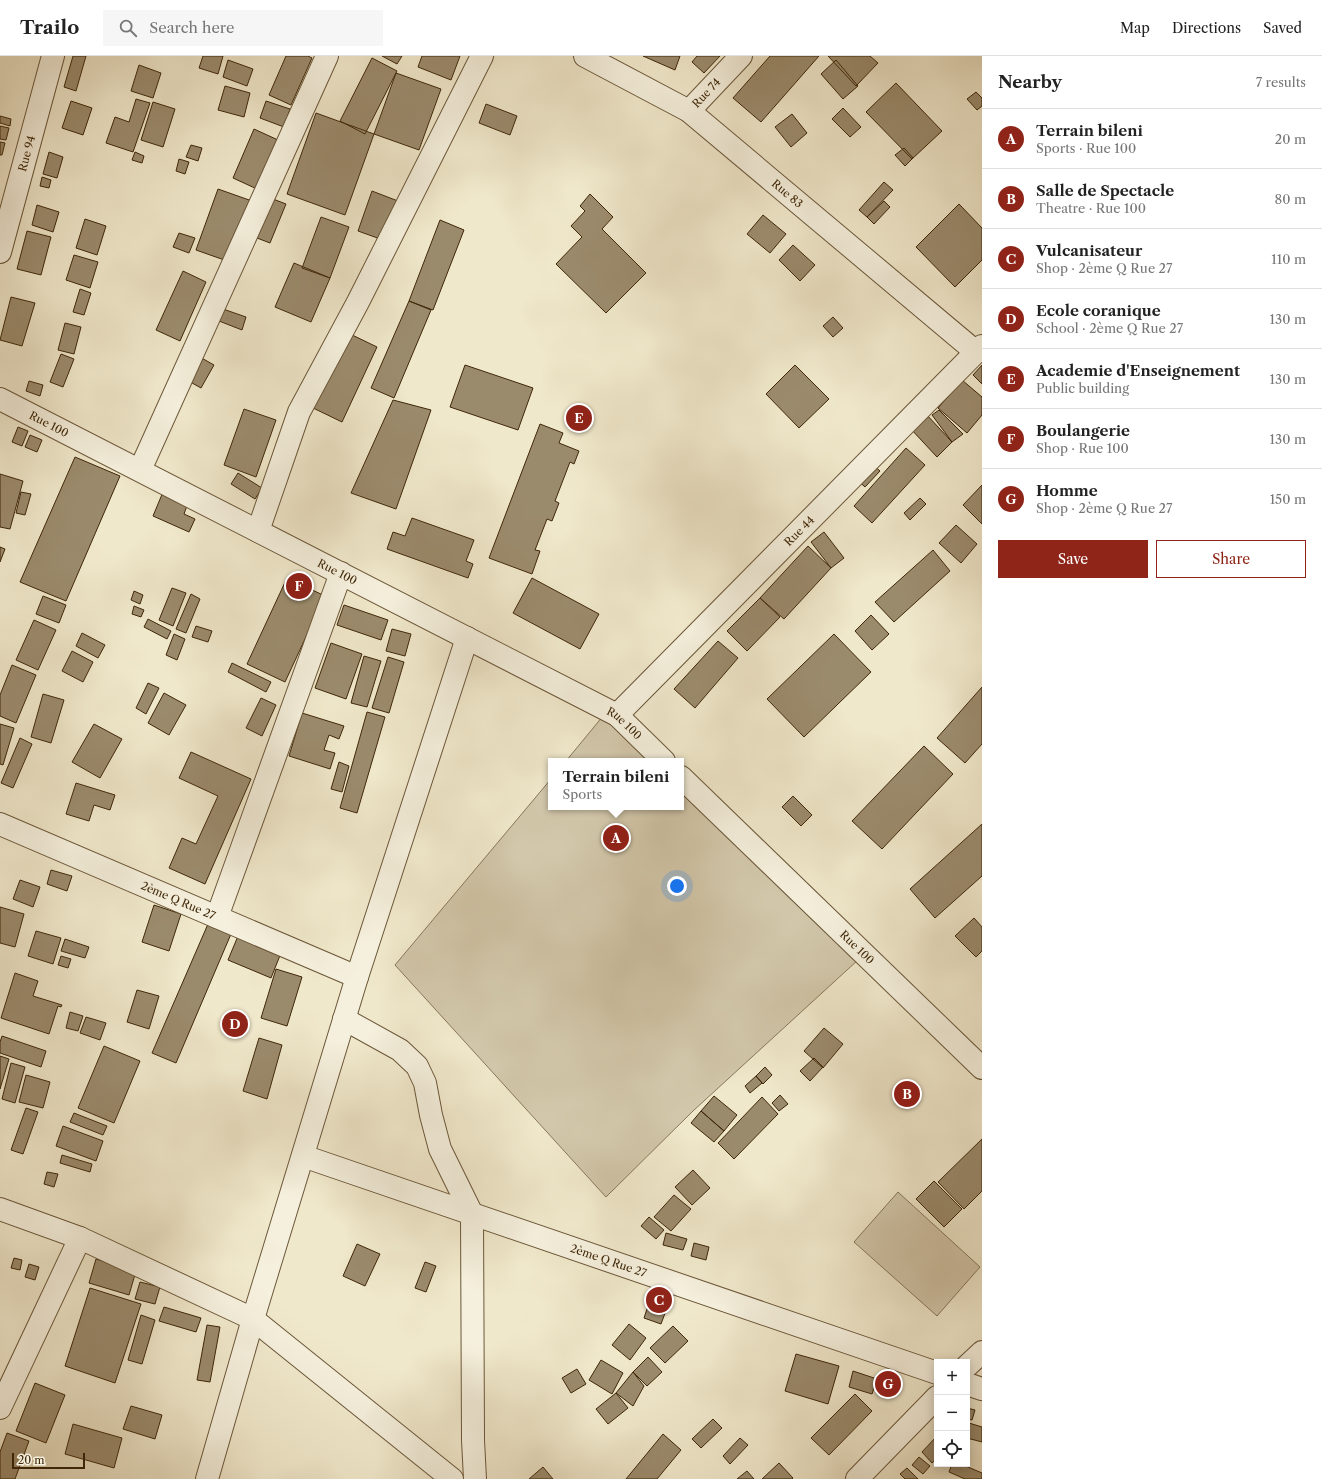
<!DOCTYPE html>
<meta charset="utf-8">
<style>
:root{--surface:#fff;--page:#f6f6f6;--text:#222;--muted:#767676;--line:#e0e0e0;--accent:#8f2418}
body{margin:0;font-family:"Libre Caslon Text",serif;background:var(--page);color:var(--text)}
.controls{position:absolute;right:12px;bottom:12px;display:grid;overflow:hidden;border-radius:0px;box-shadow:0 2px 10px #0003}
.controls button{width:36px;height:36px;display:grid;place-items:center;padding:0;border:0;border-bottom:1px solid var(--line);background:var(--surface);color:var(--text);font:20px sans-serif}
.scale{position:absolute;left:12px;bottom:10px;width:73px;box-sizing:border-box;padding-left:4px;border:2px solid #3f2708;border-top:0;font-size:11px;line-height:14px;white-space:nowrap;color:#3f2708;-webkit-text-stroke:3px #f5f0dd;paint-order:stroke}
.you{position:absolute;left:677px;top:830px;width:14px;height:14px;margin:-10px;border:3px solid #fff;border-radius:50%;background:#1a73e8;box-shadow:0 0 0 6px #1a73e833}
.badge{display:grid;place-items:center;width:26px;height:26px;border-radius:50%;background:var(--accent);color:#fff;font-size:13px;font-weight:700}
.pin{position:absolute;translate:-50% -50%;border:2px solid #fff;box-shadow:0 1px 4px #0006}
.popup{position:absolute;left:548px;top:702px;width:136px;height:52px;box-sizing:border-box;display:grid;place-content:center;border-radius:0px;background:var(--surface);filter:drop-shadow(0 1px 3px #0005);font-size:13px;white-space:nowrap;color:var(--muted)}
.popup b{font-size:15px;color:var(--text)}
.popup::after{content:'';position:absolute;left:50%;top:100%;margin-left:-8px;border:8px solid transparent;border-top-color:var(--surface)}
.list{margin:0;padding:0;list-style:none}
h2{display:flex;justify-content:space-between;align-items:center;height:52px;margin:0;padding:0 16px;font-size:17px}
h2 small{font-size:13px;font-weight:400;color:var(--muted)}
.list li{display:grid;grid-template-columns:26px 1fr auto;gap:12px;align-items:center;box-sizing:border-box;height:60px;padding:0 16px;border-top:1px solid var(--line)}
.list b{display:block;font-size:15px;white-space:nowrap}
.list p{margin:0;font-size:13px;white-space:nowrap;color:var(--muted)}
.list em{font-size:13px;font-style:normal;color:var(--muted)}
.actions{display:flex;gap:8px;padding:12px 16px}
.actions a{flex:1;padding:9px 0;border:1px solid var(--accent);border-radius:0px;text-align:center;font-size:14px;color:var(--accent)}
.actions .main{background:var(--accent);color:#fff}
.icon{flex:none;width:22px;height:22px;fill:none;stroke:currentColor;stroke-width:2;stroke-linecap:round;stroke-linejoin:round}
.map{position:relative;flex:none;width:982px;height:1423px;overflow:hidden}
header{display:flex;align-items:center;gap:24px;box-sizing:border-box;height:56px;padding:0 20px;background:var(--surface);border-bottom:1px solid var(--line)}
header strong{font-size:19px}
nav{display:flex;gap:22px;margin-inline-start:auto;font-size:14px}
.search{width:280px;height:36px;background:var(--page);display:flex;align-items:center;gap:10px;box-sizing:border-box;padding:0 14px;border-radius:0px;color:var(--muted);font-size:15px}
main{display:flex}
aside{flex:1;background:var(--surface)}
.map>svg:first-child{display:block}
.green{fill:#d2c7aa;stroke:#887759}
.building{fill:#9b8b6d;stroke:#3f2708}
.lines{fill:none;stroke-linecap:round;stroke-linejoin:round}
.minor-casing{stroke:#6b5739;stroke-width:24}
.minor{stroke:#f5f0dd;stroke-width:22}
.labels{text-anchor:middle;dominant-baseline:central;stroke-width:3;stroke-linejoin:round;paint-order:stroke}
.street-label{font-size:11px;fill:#3f2708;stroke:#f5f0dd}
</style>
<header>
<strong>Trailo</strong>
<div class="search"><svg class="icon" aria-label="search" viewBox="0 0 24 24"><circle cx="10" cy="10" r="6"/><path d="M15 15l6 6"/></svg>Search here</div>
<nav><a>Map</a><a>Directions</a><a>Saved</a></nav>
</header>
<main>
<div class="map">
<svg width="982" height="1423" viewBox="0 0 982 1423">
<rect width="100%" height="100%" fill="#f0e8cb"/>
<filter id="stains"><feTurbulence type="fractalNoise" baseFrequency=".005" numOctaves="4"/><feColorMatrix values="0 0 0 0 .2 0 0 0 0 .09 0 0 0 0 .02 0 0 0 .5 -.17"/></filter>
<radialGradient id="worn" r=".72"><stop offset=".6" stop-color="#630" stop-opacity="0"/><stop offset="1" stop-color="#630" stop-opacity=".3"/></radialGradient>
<path class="green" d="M603,660L651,705H566Z
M551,723V751H681V734L858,904L693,1055L606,1141L395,909Z
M898,1136L980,1211L937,1260L854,1186Z"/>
<path class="building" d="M73,0H86L76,35L64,31Z
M203,0H223L218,18L199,12Z
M286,0H308L312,2L291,49L269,39Z
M382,0H402L397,8Z
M422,0H460L451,24L418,11Z
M643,0H680L675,14Z
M697,0H720L704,17L692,6Z
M770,0H819L761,66L733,42Z
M828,0H870L878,7L856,30Z
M372,2L397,15L365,78L340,65Z
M228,4L253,13L247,30L223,21Z
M836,4L858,30L843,43L821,18Z
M139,9L161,17L153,42L131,35Z
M396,17L441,33L419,94L374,78Z
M896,27L942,75L912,103L866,56Z
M225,30L250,37L244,61L218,54Z
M976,36L982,42V50L977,54L967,43Z
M136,43L150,47L133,96L106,87L115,61L129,66Z
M71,45L92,52L83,79L62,72Z
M266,45L290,53L284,71L260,62Z
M153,46L175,53L163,91L141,84Z
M486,48L517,60L510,79L479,67Z
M843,52L861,71L850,81L832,63Z
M316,57L374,78L345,159L287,138Z
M792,58L807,77L791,91L775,71Z
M0,60L11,63L10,70L0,67Z
M0,70L9,72L6,84L0,83Z
M254,73L278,84L257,133L233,122Z
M0,86L5,87L2,99H0Z
M191,89L202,92L198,105L186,101Z
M904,92L913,102L905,110L895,99Z
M49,96L63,101L57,122L43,118Z
M135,96L144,100L142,107L132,104Z
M179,103L189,106L185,118L176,115Z
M42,121L51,124L49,132L40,130Z
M884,126L893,134L867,161L859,154Z
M218,133L252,145L230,206L196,194Z
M372,135L398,145L383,184L358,175Z
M590,138L613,161L602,173L646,217L606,257L556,208L582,181L571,170L585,155L580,150Z
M273,143L286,148L270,187L257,182Z
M884,145L890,151L874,168L867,161Z
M959,148L982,172V204L955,231L916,191Z
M37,149L59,156L53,176L32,169Z
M763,159L786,178L770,197L747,178Z
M321,161L349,171L330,222L302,212Z
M85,163L106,170L97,199L76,192Z
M440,164L464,174L433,254L409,245Z
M27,175L51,181L41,219L17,213Z
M179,177L195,182L189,197L173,191Z
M793,189L815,209L800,225L779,204Z
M74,199L98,206L90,232L66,224Z
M294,207L330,222L311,266L275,251Z
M183,215L206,226L180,285L156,274Z
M80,233L91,237L84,259L73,256Z
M11,241L35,247L22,290L0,284Z
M409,245L431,254L394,342L371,332Z
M223,253L246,261L242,274L219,265Z
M833,261L843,272L833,281L823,270Z
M65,267L81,271L74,298L58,294Z
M346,276L377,291L342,366L311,351Z
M61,298L74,303L63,331L50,326Z
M198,300L214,309L201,332L185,323Z
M465,309L533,332L518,374L450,351Z
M795,309L829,343L799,372L766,338Z
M982,309V328L973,319Z
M962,324L982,341V359L967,377L938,352Z
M29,325L43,329L40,340L26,335Z
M393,344L431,354L396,453L351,437Z
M244,353L276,364L256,421L224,409Z
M939,354L963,378L952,386L932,359Z
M926,358L952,386L937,401L910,372Z
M540,368L563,377L559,387L579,395L574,408L570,406L555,445L559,447L552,465L547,463L535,494L540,495L532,518L489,502Z
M18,371L28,375L22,390L12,386Z
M30,379L42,384L37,396L25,391Z
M906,392L925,409L872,467L854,450Z
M75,401L120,420L66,545L20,526Z
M870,406L880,415L865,431L855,422Z
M238,417L262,432L255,443L231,428Z
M0,418L23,425L10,473L0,471Z
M982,429V468L963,449Z
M21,436L31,438L25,459L16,457Z
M163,436L188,447L184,458L195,463L189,476L153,460Z
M920,442L926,448L910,464L904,457Z
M412,462L474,484L466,505L473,508L468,522L387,493L393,476L405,480Z
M956,469L977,488L961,507L939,487Z
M824,476L844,502L831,512L811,486Z
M808,490L831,512L784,563L760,542Z
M0,491L5,493L0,506Z
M933,494L950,515L894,566L875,546Z
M287,522L325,540L285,626L247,608Z
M532,522L599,558L580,593L513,557Z
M172,532L186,537L173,570L159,564Z
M134,535L143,539L140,548L131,544Z
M191,538L200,543L186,577L176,573Z
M43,540L66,549L59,567L36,558Z
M760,542L780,561L747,595L727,575Z
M344,549L388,564L381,584L337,569Z
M134,550L144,554L141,561L132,558Z
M871,559L889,578L872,594L855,575Z
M148,563L171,575L167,583L144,571Z
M34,564L56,574L38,614L16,604Z
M196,570L212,575L208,586L192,581Z
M392,573L411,578L405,600L386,595Z
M82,577L105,589L98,602L76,590Z
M174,578L185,583L177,604L166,599Z
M834,578L871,616L804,681L767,643Z
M718,585L738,602L695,652L674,633Z
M331,587L362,598L346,643L315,632Z
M72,595L93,606L83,626L62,615Z
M364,600L381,605L367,651L351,647Z
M388,601L404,606L389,657L372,652Z
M232,607L271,626L266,636L228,616Z
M12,609L36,619L16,667L0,660V639Z
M148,627L159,632L146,658L136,652Z
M982,631V688L965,707L937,682Z
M164,637L186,649L169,679L148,667Z
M43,638L64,644L51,687L31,681Z
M261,642L276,649L262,680L246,672Z
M367,656L385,661L357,757L340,752Z
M302,657L344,670L339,683L329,679L324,694L335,697L330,713L289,700Z
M0,668L14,672L3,709L0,708Z
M94,668L122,683L100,722L72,706Z
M20,682L32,688L13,732L1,727Z
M924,690L953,718L882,793L852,765Z
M191,696L251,723L205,828L169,812L182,782L196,788L218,740L179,722Z
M339,706L349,710L342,736L331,733Z
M76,727L115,739L110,754L94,749L89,765L66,758Z
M793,740L812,759L801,770L782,751Z
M982,768V820L935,862L910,833Z
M51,814L72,820L67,835L47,828Z
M20,824L40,831L33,851L13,843Z
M154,849L181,858L169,895L142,886Z
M0,851L24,858L15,891L0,887Z
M974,862L982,871V895L976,901L955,880Z
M208,868L231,878L176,1007L152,997Z
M36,875L61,882L53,908L28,900Z
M238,880L281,897L271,922L228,904Z
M65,883L89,891L85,902L61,895Z
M61,900L71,903L68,912L58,909Z
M276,913L302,921L287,970L261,962Z
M15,917L38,925L33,940L62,949L61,951L58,950L49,978L1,962Z
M137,934L159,940L149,973L127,966Z
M70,956L83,960L78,975L66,972Z
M86,961L106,967L100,984L80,977Z
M824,972L843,988L823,1012L804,995Z
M2,980L46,995L41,1011L0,997V986Z
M259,982L282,989L267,1043L243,1035Z
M104,990L140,1005L114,1067L78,1052Z
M0,1000L9,1003L0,1033Z
M814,1002L823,1011L810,1025L800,1015Z
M11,1007L25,1011L15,1047L2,1043Z
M765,1011L772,1019L763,1028L756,1020Z
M26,1019L50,1026L43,1052L19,1046Z
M756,1020L762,1027L750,1037L745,1030Z
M780,1039L788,1048L779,1055L772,1047Z
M714,1040L737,1059L724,1075L701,1055Z
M762,1041L778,1058L734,1103L718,1087Z
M26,1052L38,1056L23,1098L11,1094Z
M701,1055L724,1075L714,1086L691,1067Z
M74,1057L107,1070L103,1079L70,1066Z
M63,1070L103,1085L96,1105L56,1090Z
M982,1083V1135L964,1153L938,1126Z
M62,1099L92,1108L90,1116L60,1107Z
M693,1114L710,1132L692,1149L675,1131Z
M47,1116L58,1118L54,1131L44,1128Z
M934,1125L962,1153L944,1171L916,1143Z
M674,1139L691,1153L671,1175L654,1161Z
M649,1161L664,1174L656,1183L641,1170Z
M666,1177L687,1183L683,1194L663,1189Z
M694,1187L709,1191L706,1204L691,1200Z
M357,1188L380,1198L365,1230L343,1220Z
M14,1202L22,1204L20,1214L11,1212Z
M96,1203L136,1215L129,1239L89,1227Z
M425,1206L436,1210L426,1236L415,1232Z
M29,1208L39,1211L35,1224L25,1221Z
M140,1226L160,1231L155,1248L135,1243Z
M90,1232L141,1248L115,1327L65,1310Z
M653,1235L671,1241L661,1268L644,1262Z
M164,1251L201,1262L196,1276L159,1265Z
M141,1259L155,1264L142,1308L128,1304Z
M629,1268L646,1282L630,1304L612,1289Z
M207,1269L220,1271L210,1326L197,1324Z
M673,1270L688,1285L665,1307L650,1292Z
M796,1298L839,1310L828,1348L785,1335Z
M648,1301L662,1316L647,1330L633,1316Z
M601,1304L623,1317L612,1338L589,1324Z
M577,1313L586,1328L571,1337L562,1322Z
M853,1315L877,1323L872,1338L849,1331Z
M633,1316L644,1330L633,1350L616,1337Z
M35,1327L65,1339L46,1387L16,1375Z
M616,1337L628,1352L608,1368L596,1353Z
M855,1338L872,1355L829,1399L811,1382Z
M131,1350L162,1359L155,1383L123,1373Z
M967,1352L975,1354L972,1364L967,1363Z
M713,1363L722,1372L701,1392L692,1383Z
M969,1367L982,1371V1386L967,1382Z
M73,1368L122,1382L114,1412L65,1398Z
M7,1377L29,1385L15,1423H0V1396Z
M663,1378L681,1394L657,1423H626Z
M937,1380V1402L932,1407L922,1396Z
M740,1382L748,1389L730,1408L723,1400Z
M919,1401L930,1410L923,1418L912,1409Z
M779,1407L793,1422L792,1423H762Z
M952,1408H961L982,1417V1423H965L949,1416Z
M543,1411L553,1423H529Z
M907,1412L918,1423H905L900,1418Z
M747,1415L754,1423H737Z"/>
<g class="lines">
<g class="minor-casing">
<g id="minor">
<path id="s1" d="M585,0L689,55L976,296"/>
<path id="s2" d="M689,55L741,0"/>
<path id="s3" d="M0,196L53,0"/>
<path id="s4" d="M0,343L617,659L664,705"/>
<path d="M140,414L327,0"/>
<path d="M258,475L299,356L358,246L482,0"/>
<path id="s5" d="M617,659L982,290"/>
<path id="s6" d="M681,721L982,1012"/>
<path id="s7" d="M0,768L357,921"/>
<path d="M217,861L341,517"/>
<path d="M344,963L400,994L417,1010L425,1027L431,1059L440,1093L472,1158L473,1384L475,1423"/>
<path id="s8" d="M303,1100L937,1317"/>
<path d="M0,1153L80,1182L253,1263L452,1423"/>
<path d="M967,1310L982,1296"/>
<path d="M967,1328L982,1333"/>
<path d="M0,1352L80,1182"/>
<path d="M207,1423L253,1263L357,921L467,582"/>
<path d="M857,1423L937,1341"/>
</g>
</g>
<use href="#minor" class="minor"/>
</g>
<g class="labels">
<g class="street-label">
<text stroke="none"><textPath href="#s2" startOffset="25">Rue 74</textPath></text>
<text stroke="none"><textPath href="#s3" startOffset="102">Rue 94</textPath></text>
<text stroke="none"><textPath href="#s1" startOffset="246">Rue 83</textPath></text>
<text stroke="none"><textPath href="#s4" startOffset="55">Rue 100</textPath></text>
<text stroke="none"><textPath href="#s5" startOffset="259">Rue 44</textPath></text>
<text stroke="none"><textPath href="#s4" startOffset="379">Rue 100</textPath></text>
<text stroke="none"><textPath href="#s4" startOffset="704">Rue 100</textPath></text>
<text stroke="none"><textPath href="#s7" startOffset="194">2ème Q Rue 27</textPath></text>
<text stroke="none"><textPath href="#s6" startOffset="245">Rue 100</textPath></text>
<text stroke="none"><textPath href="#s8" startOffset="323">2ème Q Rue 27</textPath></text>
</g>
</g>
<rect width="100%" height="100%" filter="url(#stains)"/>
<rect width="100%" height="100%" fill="url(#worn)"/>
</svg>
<div class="controls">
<button>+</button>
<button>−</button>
<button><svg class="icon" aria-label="locate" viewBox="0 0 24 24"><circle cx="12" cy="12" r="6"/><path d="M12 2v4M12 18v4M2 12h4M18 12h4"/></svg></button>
</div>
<div class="scale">20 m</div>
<div class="you"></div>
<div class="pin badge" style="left:616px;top:782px">A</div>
<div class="popup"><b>Terrain bileni</b>Sports</div>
<div class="pin badge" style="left:907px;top:1038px">B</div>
<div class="pin badge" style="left:659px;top:1244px">C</div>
<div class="pin badge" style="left:235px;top:968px">D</div>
<div class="pin badge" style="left:579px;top:362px">E</div>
<div class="pin badge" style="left:299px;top:530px">F</div>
<div class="pin badge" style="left:888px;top:1328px">G</div>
</div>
<aside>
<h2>Nearby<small>7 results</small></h2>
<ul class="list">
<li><span class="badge">A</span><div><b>Terrain bileni</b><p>Sports · Rue 100</p></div><em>20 m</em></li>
<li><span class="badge">B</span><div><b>Salle de Spectacle</b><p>Theatre · Rue 100</p></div><em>80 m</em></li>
<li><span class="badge">C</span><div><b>Vulcanisateur</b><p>Shop · 2ème Q Rue 27</p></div><em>110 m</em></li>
<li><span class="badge">D</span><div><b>Ecole coranique</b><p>School · 2ème Q Rue 27</p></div><em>130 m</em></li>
<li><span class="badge">E</span><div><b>Academie d'Enseignement</b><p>Public building</p></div><em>130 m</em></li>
<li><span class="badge">F</span><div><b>Boulangerie</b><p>Shop · Rue 100</p></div><em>130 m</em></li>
<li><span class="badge">G</span><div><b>Homme</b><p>Shop · 2ème Q Rue 27</p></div><em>150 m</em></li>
</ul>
<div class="actions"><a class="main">Save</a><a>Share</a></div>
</aside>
</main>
